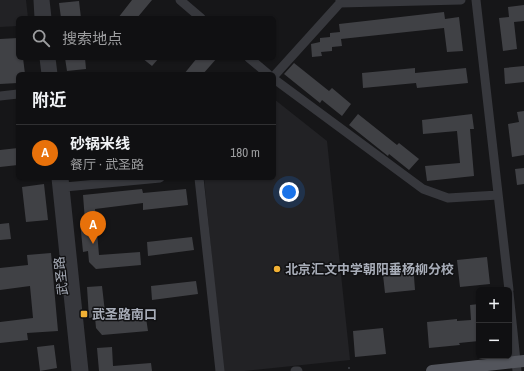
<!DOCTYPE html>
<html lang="zh">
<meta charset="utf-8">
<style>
:root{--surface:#101012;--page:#1e1e20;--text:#f1f3f6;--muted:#9c9d9f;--line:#303032;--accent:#f2b134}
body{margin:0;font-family:"Archivo Narrow","Noto Sans SC",sans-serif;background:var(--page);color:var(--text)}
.controls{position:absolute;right:12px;bottom:12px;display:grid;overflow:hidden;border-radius:6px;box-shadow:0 1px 3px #0004}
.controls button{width:36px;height:36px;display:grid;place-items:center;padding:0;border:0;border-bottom:1px solid var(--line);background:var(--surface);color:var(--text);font:20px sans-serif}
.you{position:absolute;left:289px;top:192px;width:14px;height:14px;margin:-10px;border:3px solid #fff;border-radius:50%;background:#1a73e8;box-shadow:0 0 0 6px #1a73e833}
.badge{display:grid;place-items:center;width:26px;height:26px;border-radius:50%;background:var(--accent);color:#fff;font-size:13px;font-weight:700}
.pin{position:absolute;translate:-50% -33px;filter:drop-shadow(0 1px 2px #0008)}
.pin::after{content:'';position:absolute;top:21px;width:14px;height:12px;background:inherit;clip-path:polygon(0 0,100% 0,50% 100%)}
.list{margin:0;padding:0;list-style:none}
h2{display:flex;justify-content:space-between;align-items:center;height:52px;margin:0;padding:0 16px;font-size:17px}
h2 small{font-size:13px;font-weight:400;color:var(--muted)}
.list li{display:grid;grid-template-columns:26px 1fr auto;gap:12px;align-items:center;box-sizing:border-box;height:56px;padding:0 16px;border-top:1px solid var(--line)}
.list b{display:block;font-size:15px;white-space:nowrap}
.list p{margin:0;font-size:13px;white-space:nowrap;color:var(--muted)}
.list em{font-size:13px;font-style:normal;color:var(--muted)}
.icon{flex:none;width:22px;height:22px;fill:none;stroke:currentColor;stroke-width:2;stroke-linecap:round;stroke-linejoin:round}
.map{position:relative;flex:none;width:524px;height:371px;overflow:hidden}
.search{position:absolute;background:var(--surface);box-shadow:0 1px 3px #0004;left:16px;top:16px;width:260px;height:44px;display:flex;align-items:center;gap:10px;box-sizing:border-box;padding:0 14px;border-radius:6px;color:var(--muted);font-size:15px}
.panel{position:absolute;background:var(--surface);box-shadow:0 1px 3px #0004;left:16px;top:72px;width:260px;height:108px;border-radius:6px}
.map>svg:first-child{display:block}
.built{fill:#222225}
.building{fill:#404145}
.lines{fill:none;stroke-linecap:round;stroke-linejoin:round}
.path{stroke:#3d3f44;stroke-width:1.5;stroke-dasharray:2 3;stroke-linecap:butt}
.minor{stroke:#37383d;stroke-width:9}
.major{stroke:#53555c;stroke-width:12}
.poi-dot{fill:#f2b134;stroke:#111113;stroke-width:1.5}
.labels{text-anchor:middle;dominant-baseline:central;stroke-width:3;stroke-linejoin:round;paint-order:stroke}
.poi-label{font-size:13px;font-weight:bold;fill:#a8adb8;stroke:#111113;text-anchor:start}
.street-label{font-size:13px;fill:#a8adb8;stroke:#111113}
</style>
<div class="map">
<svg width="524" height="371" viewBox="0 0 524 371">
<rect width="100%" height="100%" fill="#161618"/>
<path class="built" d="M0,0H26L28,18H18V26L0,27Z
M274,99L327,141L350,360L244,371H223L204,178H274Z"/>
<path class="building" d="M132,0H152L137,18H118Z
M79,1L81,18H61L59,3Z
M524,5V21L514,22L517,49L503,51L499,18L509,17L508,7Z
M444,12L445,19L459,17L463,51L447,52L444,28L341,39L342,46L332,47V51L321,52L322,56L312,57L311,44L320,42V38L330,37V33L340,32L339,24Z
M18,38V58H23L25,74H18V83L0,84V39Z
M65,58H85L86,69L67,71Z
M142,58H159L152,66Z
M197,58H217L203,74H184Z
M294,63L329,91L332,88L351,104L342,116L322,100L320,103L284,74Z
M524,66V82L505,84L504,68Z
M415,68V73L466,68L468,83L417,88L416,83L363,88L362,73Z
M524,111V155L512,157L508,124L519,122L517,112Z
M358,114L397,145L399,143L419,159L409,170L389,154L388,156L349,125Z
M472,114L474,129H470L474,176L427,181L425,166L460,163L457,131L423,134L422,120Z
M18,148V165L0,167V150Z
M524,168V184L517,185L515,169Z
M44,184L48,220L26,222L22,187Z
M142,189L143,193L186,189L188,205L143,210V203L95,209L99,255L140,252L141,265L96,269L89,262L88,251L83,252L80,221H85L83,195Z
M9,223L11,239L0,240V224Z
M192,237L194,250L148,256L147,242Z
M51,253L58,331L27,333L28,340L0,343V322L33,318L30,286L0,290V268L28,265L27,255Z
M487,257L490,284L460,287L457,260Z
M413,263L415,290L385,293L382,266Z
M196,281L198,294L152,300L151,286Z
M102,286L106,321L146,318L148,331L102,335L96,328L95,317L89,318L87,287Z
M479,304V341L459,343L460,345L429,348L427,322L457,319V321L471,320L470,305Z
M383,328L386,354L355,357L353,331Z
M54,345L57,368L40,371L37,347Z
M112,347L113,366L151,363L152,371H99L97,348Z"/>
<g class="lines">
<path class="path" d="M349,367V371"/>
<path class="minor" d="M38,0L39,18
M45,0L47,18
M180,0L201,18
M476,0L509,290
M340,3L461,0
M44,58L46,74
M51,58L53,74
M249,58L268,74
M274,76L340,3V0
M274,79L423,189L448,198L498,195
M0,96L18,94
M56,178L76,371
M64,178L84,371
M199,178L220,371
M65,187L160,178
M509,293L517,371
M295,371H298"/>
<path class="major" d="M432,371L524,361"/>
</g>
<g class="poi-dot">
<circle cx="277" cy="269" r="4"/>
<rect x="80" y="310" width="8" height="8" rx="2"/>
</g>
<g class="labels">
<g class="poi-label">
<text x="285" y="269">北京汇文中学朝阳垂杨柳分校</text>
<text x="92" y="314">武圣路南口</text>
</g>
<g class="street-label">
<text transform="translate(61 276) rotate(-96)">武圣路</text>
</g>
</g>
</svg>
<div class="controls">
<button>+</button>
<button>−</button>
</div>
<div class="you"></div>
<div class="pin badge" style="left:93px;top:244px;background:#e8710a">A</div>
<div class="search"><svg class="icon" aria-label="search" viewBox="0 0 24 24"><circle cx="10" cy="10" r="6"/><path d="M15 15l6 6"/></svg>搜索地点</div>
<section class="panel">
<h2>附近<small></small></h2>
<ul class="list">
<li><span class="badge" style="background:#e8710a">A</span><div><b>砂锅米线</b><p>餐厅 · 武圣路</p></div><em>180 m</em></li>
</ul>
</section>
</div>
